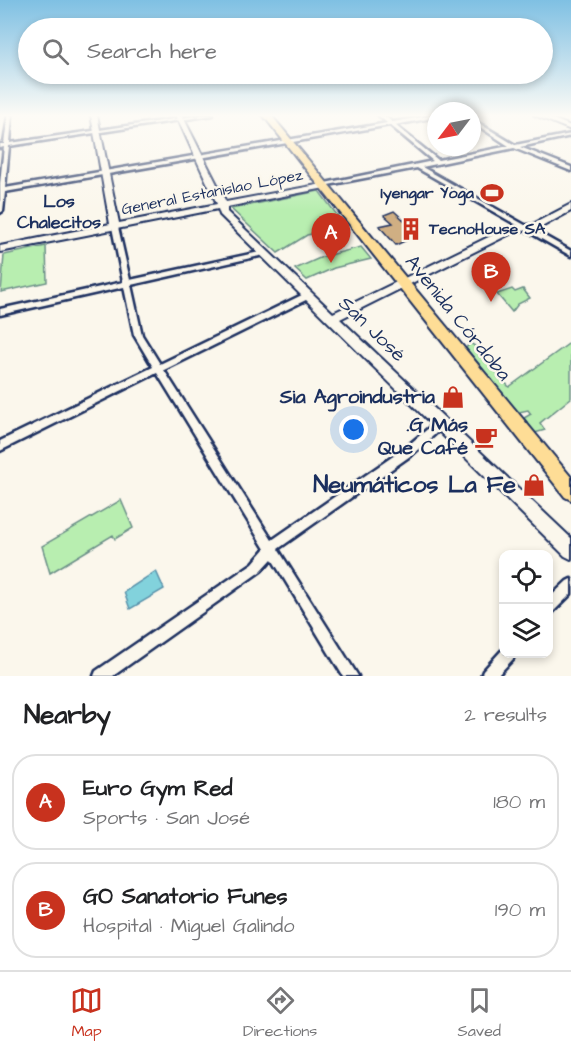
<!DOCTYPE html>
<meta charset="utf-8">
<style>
:root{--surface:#fff;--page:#f6f6f6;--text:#202124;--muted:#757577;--line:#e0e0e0;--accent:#c8321e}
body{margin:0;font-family:"Architects Daughter",sans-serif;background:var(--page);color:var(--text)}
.controls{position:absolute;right:18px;bottom:18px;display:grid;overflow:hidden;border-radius:12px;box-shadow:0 3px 9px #0003}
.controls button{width:54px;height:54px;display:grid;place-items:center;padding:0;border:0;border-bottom:2px solid var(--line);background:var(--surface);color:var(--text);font:30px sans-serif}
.compass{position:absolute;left:427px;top:102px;width:54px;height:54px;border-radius:50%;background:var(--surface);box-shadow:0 3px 9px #0003;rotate:238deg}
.you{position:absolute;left:354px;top:430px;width:21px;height:21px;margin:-15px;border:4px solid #fff;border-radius:50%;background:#1a73e8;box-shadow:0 0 0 9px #1a73e833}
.badge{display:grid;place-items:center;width:39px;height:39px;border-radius:50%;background:var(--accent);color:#fff;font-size:20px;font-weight:700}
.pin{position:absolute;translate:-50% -50px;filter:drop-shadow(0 2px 3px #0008)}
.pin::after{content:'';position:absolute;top:32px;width:21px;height:18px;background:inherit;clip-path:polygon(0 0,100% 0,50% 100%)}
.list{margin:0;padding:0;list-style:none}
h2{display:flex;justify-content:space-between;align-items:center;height:78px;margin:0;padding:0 24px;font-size:26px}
h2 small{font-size:20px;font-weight:400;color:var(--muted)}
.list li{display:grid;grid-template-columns:39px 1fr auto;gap:18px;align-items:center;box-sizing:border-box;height:96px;margin:0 12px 12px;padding:0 12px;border:2px solid var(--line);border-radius:24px}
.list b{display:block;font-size:22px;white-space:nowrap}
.list p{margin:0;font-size:20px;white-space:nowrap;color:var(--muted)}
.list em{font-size:20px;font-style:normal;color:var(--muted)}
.icon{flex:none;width:33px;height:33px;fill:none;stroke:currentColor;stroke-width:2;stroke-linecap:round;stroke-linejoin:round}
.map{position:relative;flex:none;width:571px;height:676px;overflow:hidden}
.search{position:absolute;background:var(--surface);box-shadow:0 3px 9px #0003;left:18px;right:18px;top:18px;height:66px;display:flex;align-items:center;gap:15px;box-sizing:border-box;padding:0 21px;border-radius:33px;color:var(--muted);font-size:22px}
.sheet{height:294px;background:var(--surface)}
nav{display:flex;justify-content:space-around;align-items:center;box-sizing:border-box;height:84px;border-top:2px solid var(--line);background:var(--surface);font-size:16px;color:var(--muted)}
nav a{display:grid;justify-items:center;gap:3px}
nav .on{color:var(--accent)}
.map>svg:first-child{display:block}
.green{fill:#b8eeb0;stroke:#6a8e87;stroke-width:1.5}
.water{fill:#82d2dc;stroke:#5991aa;stroke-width:1.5}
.building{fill:#d0af83;stroke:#1b2f5e;stroke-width:1.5}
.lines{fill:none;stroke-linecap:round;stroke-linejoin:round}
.street-casing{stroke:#1b2f5e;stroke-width:5}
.secondary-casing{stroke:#1b2f5e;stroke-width:4}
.primary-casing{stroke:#1b2f5e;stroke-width:4}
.street{fill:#fbf7ec;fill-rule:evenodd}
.secondary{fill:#fbf7ec;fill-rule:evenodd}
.primary{fill:#fedd96;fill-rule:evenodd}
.labels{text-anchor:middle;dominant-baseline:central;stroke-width:5;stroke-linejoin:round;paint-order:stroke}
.far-street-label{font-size:16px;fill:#1b2f5e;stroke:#fbf7ec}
.far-poi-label{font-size:16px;font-weight:bold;fill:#1b2f5e;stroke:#fbf7ec;text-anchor:end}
.far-neighbourhood-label{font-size:18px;font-weight:bold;fill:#1b2f5e;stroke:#fbf7ec}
.street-label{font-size:20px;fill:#1b2f5e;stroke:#fbf7ec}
.poi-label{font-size:20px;font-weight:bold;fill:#1b2f5e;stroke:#fbf7ec;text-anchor:end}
.near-poi-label{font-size:24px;font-weight:bold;fill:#1b2f5e;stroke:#fbf7ec;text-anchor:end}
</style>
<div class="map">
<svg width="571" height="676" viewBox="0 0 571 676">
<rect width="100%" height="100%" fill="#fbf7ec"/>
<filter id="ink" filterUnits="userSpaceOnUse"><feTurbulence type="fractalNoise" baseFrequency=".0167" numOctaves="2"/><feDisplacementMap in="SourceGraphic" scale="12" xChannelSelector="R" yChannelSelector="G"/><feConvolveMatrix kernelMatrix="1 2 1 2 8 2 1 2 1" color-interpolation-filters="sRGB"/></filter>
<g filter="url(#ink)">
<path class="green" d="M319,191L346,227L307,235L278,253L231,209Z
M46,246L47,282L1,292L4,255Z
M361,247L371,259L334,268L307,280L295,269L322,257Z
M512,289L515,292L523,289L530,298L518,304L512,312L497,294Z
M571,342V398L540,423L545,430L535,433L524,418L531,414L528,410L519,412L516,410L466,348L470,343L475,346L509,387Z
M121,500L133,528L115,539L113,535L50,573L42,546Z"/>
<path class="water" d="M156,571L164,589L130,609L124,592Z"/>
<path class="building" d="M394,211L417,232L408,235L411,238L396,245L379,226L393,223L384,215Z"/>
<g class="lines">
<g class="street-casing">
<path id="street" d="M8,115H12L10,143L202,115H213L9,146L5,188L387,123L378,115H383L392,122L436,115V117L395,125L438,160L509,146L472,122V119L515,145L571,134V136L520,147L571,167V171L514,148L422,167L571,251V256L417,168L323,186V184L325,183L433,161L390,125L5,192L3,211L0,213V183L4,147L0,148V144H4Z
M115,225L118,227L130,280L264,251L267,253L264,255L131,285L142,335L160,364L304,294H310L311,296L310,298L164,370L272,540L405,448L437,421L440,420L443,421L445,424L443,427L413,454L278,549L358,676H343L272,559L261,571L113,676H94L96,671L253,563L265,549L157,373L0,451V441L153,367L134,335L124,287L0,315V309L123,282L112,227Z
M571,579V594L552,613L548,615V599L567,581Z
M503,649L504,654H514L513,659L497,676H481L483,671Z"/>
</g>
<g class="secondary-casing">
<path id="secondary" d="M91,115H97L119,223L217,204L176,115H182L226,202L328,183L329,185L325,188L227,207V212L333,313L509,227L533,224L571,204V211L538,229L514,232L340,319L571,538V559L565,556L220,215L218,209L0,252V246L110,224Z
M534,115H543L571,126V130Z"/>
</g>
<g class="primary-casing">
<path id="primary" d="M263,115H271L571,477V500L565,497Z"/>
</g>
<use href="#street" class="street"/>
<use href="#secondary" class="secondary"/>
<use href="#primary" class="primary"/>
</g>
</g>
<linearGradient id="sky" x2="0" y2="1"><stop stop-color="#7fc0e3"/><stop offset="0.55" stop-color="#fdfbf6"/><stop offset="1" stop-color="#fdfbf6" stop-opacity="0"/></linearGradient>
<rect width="571" height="210" fill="url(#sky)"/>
<defs>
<g id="stadium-bare" transform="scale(1.8)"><path d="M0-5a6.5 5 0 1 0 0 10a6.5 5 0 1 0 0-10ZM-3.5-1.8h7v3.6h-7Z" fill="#c8321e" stroke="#fbf7ec" stroke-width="2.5" paint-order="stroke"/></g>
<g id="building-bare" transform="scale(1.8)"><path d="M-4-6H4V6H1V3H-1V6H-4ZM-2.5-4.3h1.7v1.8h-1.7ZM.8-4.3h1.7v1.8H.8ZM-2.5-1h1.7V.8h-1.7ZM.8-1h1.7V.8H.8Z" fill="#c8321e" stroke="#fbf7ec" stroke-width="2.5" paint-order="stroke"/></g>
<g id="shop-bare" transform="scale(1.8)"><path d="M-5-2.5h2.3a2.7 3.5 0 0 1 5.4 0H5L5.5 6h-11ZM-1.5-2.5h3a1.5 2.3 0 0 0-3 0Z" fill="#c8321e" stroke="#fbf7ec" stroke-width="2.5" paint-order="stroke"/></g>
<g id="cafe-bare" transform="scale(1.8)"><path d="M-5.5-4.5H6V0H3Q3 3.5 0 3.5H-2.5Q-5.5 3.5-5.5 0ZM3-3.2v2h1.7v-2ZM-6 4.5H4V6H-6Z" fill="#c8321e" stroke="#fbf7ec" stroke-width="2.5" paint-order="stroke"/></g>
</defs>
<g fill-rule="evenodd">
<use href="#stadium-bare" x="492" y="193"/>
<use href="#building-bare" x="411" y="229"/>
<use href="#shop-bare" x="453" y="397"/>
<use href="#cafe-bare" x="486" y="437"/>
<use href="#shop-bare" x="534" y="485"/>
</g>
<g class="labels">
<g class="far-street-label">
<text transform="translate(212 192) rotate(-11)">General Estanislao López</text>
</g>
<g class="far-poi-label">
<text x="474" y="193">Iyengar Yoga</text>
<text x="429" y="229" text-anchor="start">TecnoHouse SA</text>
</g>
<g class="far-neighbourhood-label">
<text x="59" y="201">Los<tspan x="59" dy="21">Chalecitos</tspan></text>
</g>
<g class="street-label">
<text transform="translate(458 318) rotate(51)">Avenida Córdoba</text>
<text transform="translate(372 329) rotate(44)">San José</text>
</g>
<g class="poi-label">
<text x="435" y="397">Sia Agroindustria</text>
<text x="468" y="425">.G Más<tspan x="468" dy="23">Que Café</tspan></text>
</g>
<g class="near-poi-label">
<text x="516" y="485">Neumáticos La Fe</text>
</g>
</g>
</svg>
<div class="controls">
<button><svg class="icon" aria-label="locate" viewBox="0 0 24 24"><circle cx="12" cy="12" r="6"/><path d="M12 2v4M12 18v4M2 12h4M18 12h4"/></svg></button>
<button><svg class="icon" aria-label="layers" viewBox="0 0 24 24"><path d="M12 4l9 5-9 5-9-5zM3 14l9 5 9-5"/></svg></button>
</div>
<svg class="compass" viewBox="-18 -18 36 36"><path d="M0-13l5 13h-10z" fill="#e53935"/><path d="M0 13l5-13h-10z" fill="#757577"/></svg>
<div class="you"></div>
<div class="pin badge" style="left:331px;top:263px">A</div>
<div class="pin badge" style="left:491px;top:302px">B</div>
<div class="search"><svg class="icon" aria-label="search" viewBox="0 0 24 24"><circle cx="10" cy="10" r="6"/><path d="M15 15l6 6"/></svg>Search here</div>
</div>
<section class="sheet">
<h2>Nearby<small>2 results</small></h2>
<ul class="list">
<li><span class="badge">A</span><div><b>Euro Gym Red</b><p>Sports · San José</p></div><em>180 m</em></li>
<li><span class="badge">B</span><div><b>GO Sanatorio Funes</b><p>Hospital · Miguel Galindo</p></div><em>190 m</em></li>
</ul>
</section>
<nav>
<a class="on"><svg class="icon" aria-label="map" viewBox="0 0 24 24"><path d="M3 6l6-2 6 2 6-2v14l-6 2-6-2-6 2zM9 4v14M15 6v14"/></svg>Map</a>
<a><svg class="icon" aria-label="directions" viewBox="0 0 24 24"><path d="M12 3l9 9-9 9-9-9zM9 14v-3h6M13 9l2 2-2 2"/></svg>Directions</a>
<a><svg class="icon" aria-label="saved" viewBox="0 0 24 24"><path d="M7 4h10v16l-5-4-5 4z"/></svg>Saved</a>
</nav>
